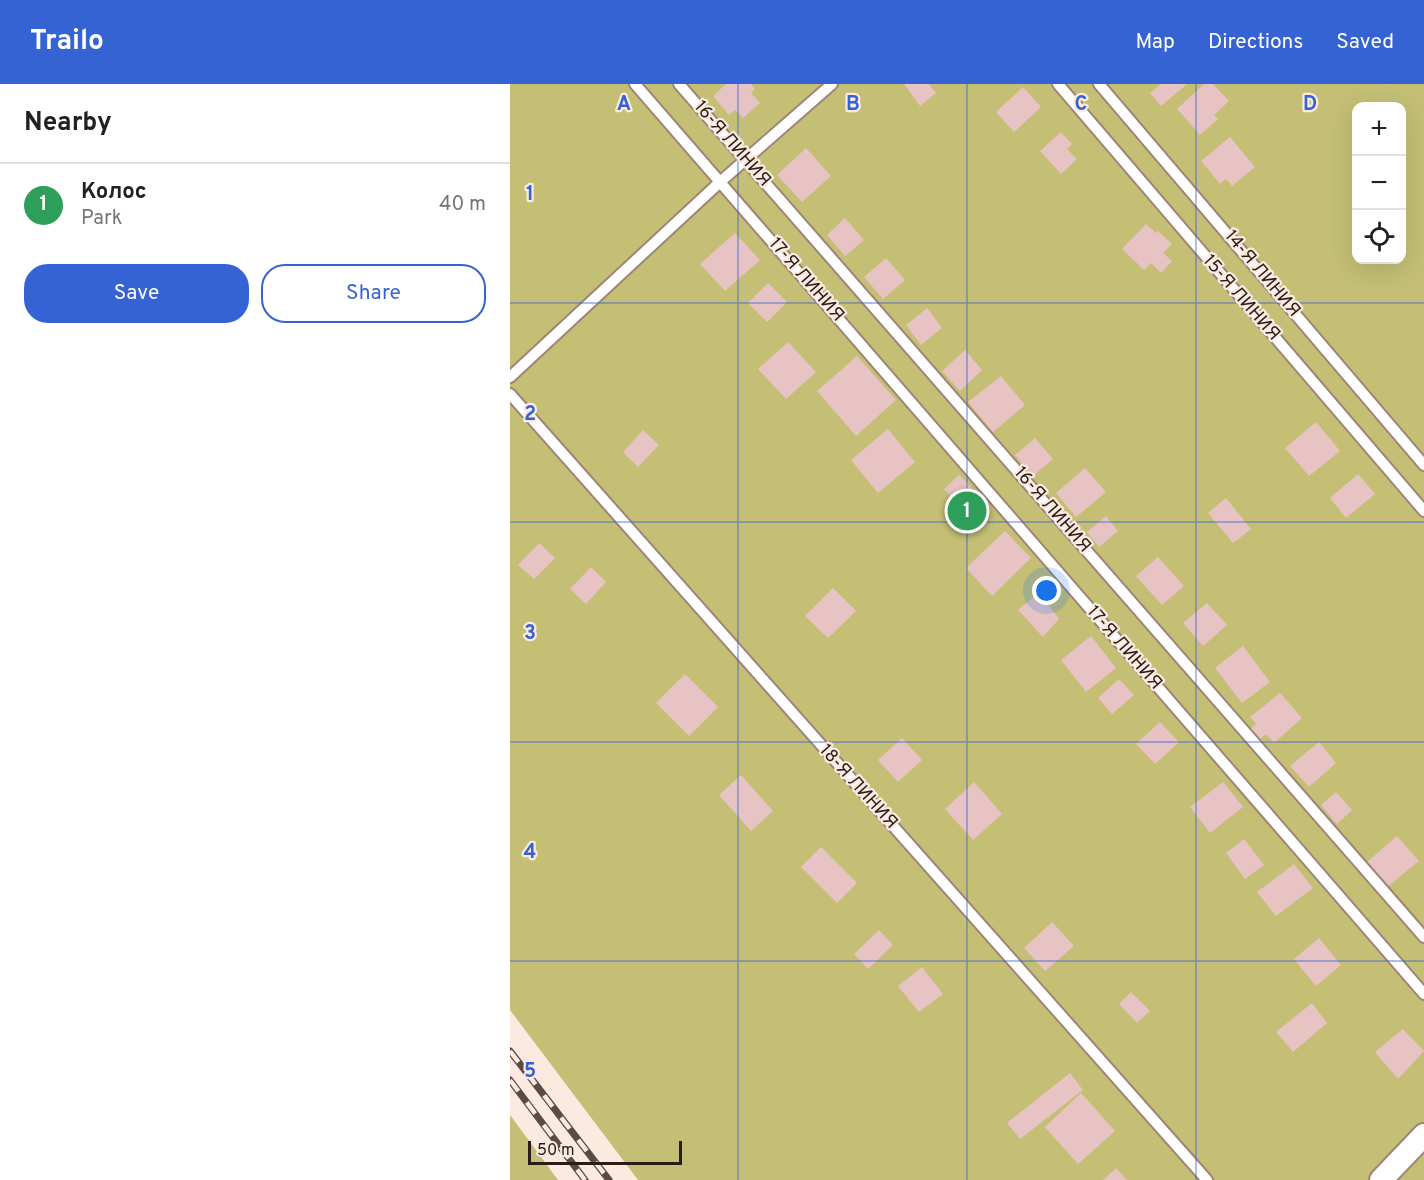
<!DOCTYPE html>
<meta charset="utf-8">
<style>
:root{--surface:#fff;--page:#f2f2f2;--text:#202124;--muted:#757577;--line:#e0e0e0;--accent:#3563d3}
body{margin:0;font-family:Overpass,sans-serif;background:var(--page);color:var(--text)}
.controls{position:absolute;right:18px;top:18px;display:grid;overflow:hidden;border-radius:12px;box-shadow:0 6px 24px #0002}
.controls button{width:54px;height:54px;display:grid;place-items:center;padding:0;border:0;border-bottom:2px solid var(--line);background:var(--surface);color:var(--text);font:30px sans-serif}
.scale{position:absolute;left:18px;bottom:15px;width:154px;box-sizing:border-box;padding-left:6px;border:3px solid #281d17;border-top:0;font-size:16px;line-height:21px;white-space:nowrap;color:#281d17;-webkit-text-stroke:4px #fce9e0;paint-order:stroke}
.you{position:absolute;left:537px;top:507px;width:21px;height:21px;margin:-15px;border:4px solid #fff;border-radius:50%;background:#1a73e8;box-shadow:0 0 0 9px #1a73e833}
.badge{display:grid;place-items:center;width:39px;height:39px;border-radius:50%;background:var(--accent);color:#fff;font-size:20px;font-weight:700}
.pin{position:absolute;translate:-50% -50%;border:3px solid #fff;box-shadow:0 2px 6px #0006}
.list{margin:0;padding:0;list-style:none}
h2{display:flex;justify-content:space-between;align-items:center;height:78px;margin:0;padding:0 24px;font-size:26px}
h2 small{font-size:20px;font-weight:400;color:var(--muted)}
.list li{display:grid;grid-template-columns:39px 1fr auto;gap:18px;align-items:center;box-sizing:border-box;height:84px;padding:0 24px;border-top:2px solid var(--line)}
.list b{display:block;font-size:22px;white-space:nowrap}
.list p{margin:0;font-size:20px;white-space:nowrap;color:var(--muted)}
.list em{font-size:20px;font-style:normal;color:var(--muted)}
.actions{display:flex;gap:12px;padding:18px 24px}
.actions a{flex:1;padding:14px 0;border:2px solid var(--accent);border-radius:24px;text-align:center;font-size:21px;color:var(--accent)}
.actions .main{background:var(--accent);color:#fff}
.icon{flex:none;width:33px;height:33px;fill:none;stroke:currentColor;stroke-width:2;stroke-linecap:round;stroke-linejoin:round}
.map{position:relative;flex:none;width:914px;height:1096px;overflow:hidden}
header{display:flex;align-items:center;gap:36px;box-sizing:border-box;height:84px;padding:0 30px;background:var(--accent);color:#fff}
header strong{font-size:28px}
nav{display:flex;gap:33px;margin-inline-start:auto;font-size:21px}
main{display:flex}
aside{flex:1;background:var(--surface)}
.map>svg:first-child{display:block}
.green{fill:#c4bf75;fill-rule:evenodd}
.building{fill:#e7c3c3}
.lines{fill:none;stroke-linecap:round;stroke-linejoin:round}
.lane-casing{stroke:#a08476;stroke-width:14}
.street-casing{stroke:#a08476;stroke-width:26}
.lane{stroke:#fff;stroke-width:10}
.street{stroke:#fff;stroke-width:22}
.rail-casing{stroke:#594c46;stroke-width:7}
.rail{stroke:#fce9e0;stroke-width:4.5;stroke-dasharray:14;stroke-linecap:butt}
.grid{fill:none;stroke:#3563d3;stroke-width:1.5;stroke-opacity:0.55}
.labels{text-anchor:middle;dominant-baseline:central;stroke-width:4.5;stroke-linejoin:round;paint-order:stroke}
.street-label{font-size:18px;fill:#281d17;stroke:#fce9e0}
.grid-label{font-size:20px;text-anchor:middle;font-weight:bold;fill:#3563d3;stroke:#fce9e0;stroke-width:4.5;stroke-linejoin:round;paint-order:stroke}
</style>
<header>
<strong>Trailo</strong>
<nav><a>Map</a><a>Directions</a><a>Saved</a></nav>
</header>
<main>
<aside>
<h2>Nearby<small></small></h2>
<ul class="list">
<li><span class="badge" style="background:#2e9e5b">1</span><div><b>Колос</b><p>Park</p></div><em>40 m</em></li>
</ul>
<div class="actions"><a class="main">Save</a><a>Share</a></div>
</aside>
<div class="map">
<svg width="914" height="1096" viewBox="0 0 914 1096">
<rect width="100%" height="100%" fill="#fce9e0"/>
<path class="green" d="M0,0H914V1096H128L0,926ZM846,22H892V176H846Z
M0,1031L48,1096H0Z"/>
<path class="building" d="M216,0H241L245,5L241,9L250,19L233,34L225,26L219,31L203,12Z
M394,0H419L426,9L410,22Z
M651,0H675L676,1L651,22L640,9Z
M694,0H703L719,17L704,31L708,35L690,51L667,25Z
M513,3L531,23L504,48L486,28Z
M551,48L562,60L557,65L567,75L551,90L530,67Z
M720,53L745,83L722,102L716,95L710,100L691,77Z
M296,64L321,92L292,118L267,91Z
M335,134L354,156L335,172L317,151Z
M636,140L646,149L648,147L662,160L653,169L662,177L651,189L641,179L634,186L612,165Z
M225,149L250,176L215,207L190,180Z
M376,174L395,196L373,215L354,193Z
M258,199L277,218L257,238L238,219Z
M417,224L432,244L411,261L396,241Z
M278,258L306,288L276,315L248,285Z
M455,266L472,286L450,307L432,287Z
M347,272L386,316L346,352L307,307Z
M491,292L515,321L483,348L458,318Z
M806,338L830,367L799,392L775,364Z
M378,345L405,378L368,409L341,376Z
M133,346L149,361L128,383L113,368Z
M525,354L543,375L523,392L505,371Z
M575,384L596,408L566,433L546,409Z
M848,390L865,410L836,434L820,414Z
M449,391L479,421L463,436L434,405Z
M716,414L741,445L723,459L698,429Z
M596,432L608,447L589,463L577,448Z
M495,447L521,474L482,512L456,484Z
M29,459L45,474L24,495L8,481Z
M648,473L674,502L652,521L626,492Z
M81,483L96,498L76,520L60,505Z
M323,504L346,527L318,554L295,532Z
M529,509L549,535L533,553L508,526Z
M697,519L717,541L693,562L673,539Z
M581,552L606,584L576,608L551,576Z
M733,562L760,598L732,619L705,584Z
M175,590L208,623L179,652L146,619Z
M609,595L624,611L602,630L588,614Z
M770,609L792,634L764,659L756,650L749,656L739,646L746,640L740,633Z
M650,638L669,658L645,680L626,660Z
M392,654L412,676L388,698L368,676Z
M809,658L826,679L799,703L780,682Z
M231,691L263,727L241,747L209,711Z
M464,698L492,730L463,756L435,725Z
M713,698L733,723L700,749L680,723Z
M826,708L842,726L827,740L811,721Z
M887,752L909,777L877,803L857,778Z
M734,755L754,781L735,795L716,769Z
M311,763L347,799L327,819L291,783Z
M784,780L803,804L766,832L747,808Z
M542,838L564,862L535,887L514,864Z
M369,846L383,861L358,885L344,870Z
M809,854L831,881L806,902L784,875Z
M412,883L433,910L409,928L388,902Z
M621,908L640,927L627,939L609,920Z
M802,919L817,939L783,968L766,948Z
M893,945L914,967L888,995L865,968Z
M560,989L573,1006L510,1055L497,1039Z
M571,1009L605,1047L568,1080L535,1043Z
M606,1084L617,1096H593Z"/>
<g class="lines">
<g class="lane-casing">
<path id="lane" d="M125,0L914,910
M169,0L914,853
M548,0L914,427
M589,0L914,381
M0,293L210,98L322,0
M0,310L697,1096"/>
</g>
<g class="street-casing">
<path id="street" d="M871,1096L914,1051"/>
</g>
<use href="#lane" class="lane"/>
<use href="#street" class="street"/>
<g class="rail-casing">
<path id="rail" d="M0,967L99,1096
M0,996L75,1096"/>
</g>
<use href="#rail" class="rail"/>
</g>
<path class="grid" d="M228,0V1096M457,0V1096M686,0V1096M0,219H914M0,438H914M0,658H914M0,877H914"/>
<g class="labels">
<g class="street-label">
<text transform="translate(222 60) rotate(49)">16-Я ЛИНИЯ</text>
<text transform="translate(752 190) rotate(50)">14-Я ЛИНИЯ</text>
<text transform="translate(296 196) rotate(49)">17-Я ЛИНИЯ</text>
<text transform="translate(731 214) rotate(49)">15-Я ЛИНИЯ</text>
<text transform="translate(542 426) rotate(49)">16-Я ЛИНИЯ</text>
<text transform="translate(614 564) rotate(49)">17-Я ЛИНИЯ</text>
<text transform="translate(348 703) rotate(48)">18-Я ЛИНИЯ</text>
</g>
</g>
<g class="grid-label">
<text x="114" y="26">A</text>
<text x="343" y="26">B</text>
<text x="571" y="26">C</text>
<text x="800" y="26">D</text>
<text x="20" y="116">1</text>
<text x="20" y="336">2</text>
<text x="20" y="555">3</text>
<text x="20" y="774">4</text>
<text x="20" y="993">5</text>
</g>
</svg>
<div class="controls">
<button>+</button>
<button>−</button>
<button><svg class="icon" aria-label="locate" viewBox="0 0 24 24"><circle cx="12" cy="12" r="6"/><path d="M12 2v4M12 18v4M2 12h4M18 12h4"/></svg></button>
</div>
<div class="scale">50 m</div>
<div class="you"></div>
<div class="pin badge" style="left:457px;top:427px;background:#2e9e5b">1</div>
</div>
</main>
